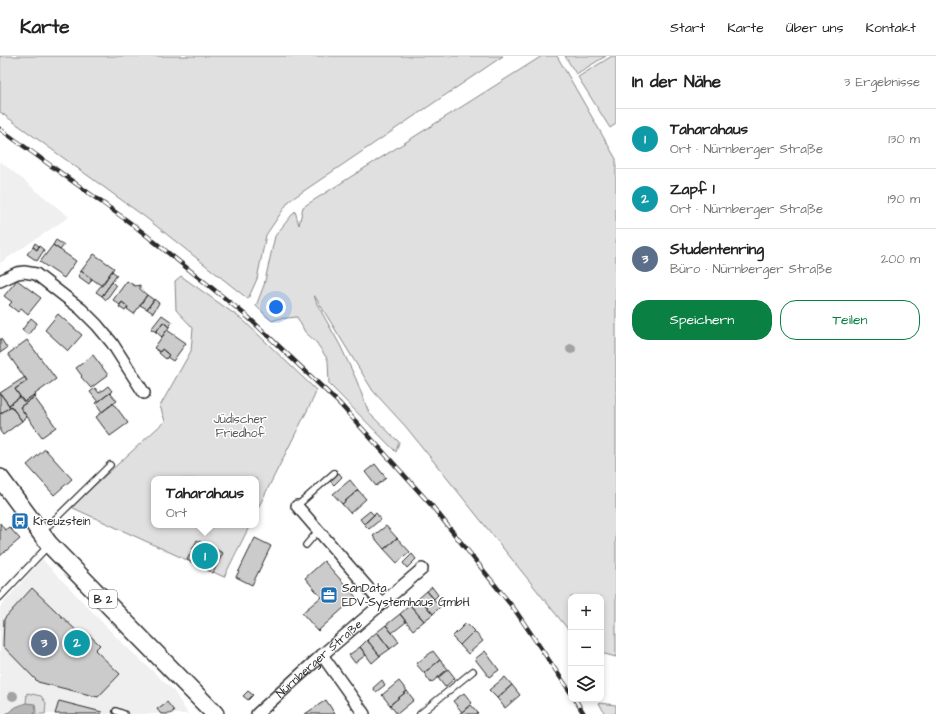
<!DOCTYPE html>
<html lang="de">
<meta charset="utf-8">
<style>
:root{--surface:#fff;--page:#f2f2f2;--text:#222;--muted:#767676;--line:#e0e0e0;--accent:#0b8043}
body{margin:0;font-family:"Architects Daughter",sans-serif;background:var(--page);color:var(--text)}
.controls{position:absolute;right:12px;bottom:12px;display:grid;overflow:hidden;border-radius:8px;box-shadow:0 2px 6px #0003}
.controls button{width:36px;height:36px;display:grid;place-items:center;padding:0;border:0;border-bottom:1px solid var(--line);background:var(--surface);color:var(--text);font:20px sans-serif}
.you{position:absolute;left:276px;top:251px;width:14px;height:14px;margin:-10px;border:3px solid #fff;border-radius:50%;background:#1a73e8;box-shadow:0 0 0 6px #1a73e833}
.badge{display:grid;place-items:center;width:26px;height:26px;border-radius:50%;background:var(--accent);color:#fff;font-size:13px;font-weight:700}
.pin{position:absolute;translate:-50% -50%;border:2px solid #fff;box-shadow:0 1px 4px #0006}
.popup{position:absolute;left:151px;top:420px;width:108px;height:52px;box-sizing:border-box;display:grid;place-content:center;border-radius:8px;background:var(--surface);filter:drop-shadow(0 1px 3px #0005);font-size:13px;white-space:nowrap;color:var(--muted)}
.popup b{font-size:15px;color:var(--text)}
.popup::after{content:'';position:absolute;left:50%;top:100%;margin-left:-8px;border:8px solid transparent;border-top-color:var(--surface)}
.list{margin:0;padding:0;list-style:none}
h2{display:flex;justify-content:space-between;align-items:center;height:52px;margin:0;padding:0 16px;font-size:17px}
h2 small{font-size:13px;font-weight:400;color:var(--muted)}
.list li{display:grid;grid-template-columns:26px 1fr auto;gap:12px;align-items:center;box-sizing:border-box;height:60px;padding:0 16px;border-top:1px solid var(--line)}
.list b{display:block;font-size:15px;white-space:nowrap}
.list p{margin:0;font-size:13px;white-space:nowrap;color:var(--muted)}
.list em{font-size:13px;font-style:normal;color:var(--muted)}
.actions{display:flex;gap:8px;padding:12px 16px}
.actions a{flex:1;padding:9px 0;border:1px solid var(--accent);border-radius:16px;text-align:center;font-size:14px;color:var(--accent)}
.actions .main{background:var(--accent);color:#fff}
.icon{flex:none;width:22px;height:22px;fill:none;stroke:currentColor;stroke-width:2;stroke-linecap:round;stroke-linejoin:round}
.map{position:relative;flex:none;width:616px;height:658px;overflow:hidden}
header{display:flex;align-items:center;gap:24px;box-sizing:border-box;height:56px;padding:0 20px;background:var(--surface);border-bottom:1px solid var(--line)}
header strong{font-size:19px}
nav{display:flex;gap:22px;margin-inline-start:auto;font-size:14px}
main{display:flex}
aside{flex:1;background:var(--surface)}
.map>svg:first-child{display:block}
.built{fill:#efefef}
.green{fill:#e0e0e0;stroke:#868686}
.water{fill:#b6b6b6;stroke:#7e7e7e}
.building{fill:#cbcbcb;stroke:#2b2b2b;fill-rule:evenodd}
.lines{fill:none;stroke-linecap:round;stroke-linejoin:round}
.lane-casing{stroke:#2b2b2b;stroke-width:8}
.street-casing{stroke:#2b2b2b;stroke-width:14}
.primary-casing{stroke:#2b2b2b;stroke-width:20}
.lane{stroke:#fff;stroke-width:5.5}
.street{stroke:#fff;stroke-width:11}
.primary{stroke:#fff;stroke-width:17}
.rail-casing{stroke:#2b2b2b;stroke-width:4.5}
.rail{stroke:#fff;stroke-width:3;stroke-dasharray:9;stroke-linecap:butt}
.tree{fill:#a3a3a3}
.labels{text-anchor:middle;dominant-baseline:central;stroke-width:3;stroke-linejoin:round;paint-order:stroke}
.shield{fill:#fff;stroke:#6b6b6b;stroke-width:1}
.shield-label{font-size:11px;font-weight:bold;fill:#2b2b2b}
.park-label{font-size:12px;fill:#585858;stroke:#fff}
.poi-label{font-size:12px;fill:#2b2b2b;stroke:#fff;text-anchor:start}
.street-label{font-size:12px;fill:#2b2b2b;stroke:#fff}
</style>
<header>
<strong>Karte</strong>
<nav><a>Start</a><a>Karte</a><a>Über uns</a><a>Kontakt</a></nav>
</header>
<main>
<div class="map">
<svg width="616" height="658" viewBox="0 0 616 658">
<rect width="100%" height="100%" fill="#fff"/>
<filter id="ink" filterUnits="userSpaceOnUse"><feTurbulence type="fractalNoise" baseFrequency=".025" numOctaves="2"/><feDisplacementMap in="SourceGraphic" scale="8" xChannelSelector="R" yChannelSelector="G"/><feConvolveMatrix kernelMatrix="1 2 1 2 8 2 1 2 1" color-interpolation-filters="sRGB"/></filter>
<g filter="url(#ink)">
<path class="built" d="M0,105L69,161L0,207Z
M42,503L118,583L173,634L188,658H0V551Z"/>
<path class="green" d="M0,0H503L289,145L266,179L257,223L248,243L145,161L0,56Z
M542,0H557L616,103V601L601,597V541H571V577L406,371L373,335L314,239L317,248L340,289L356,323L369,357L399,386L396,396L329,328L328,304L316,286L305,276L297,261L278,263L272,265L256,250L264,229L275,180L295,155L299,169L303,151Z
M565,0H606L576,18Z
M612,0H616V68L610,72L578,21Z
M181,220L243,264L316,334L314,341L256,456V423H154V469H250L224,521L71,451L165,365L160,350L191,295L193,272L176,254L175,225Z
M27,637L41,640L46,647L45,658H34L36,655L26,647Z
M599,647L616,649V658H605Z"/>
<path class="water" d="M26,647L35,648L36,655L34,658H6L16,651Z"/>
<path class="building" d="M56,184L64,189L60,194L53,189Z
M35,187L39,190L37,194L33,191Z
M53,189L76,205L64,222L40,206Z
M39,190L44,194L37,205L27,198L33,191L37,194Z
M94,198L114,212L102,230L81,215Z
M81,215L92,223L89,228L78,220Z
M112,215L117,219L102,240L96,236Z
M17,224L41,242L28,258L21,252L18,256L9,249L12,246L4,240Z
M127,225L135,230L140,229V233L147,239L134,258L127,253L128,251L122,246L120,249L113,244Z
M112,226L116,230L106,244L102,240Z
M147,239L154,244L147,253L140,249Z
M154,243L159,247L153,257L147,253Z
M122,246L128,251L125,255L119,251Z
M58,258L82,279L68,295L45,274Z
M162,259L172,266L169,271L163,266L156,276L151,273Z
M31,262L37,267L28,279L22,274Z
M163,266L169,271L162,281L156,276Z
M167,274L186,287L173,305L167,301L169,299L162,293L160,296L154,292Z
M0,283H1L7,292L0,297Z
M27,284L56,323L24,346L15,333L27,325L8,298Z
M162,293L169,299L166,303L159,297Z
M93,299L108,319L91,332L81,321L82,320L76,312Z
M25,321L27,325L15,333L20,341L9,349L0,337Z
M108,330L112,335L98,346L90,336L95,332L99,337Z
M0,337L10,351L0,358Z
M110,337L117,345L102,356L96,347Z
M35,338L36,340L20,351L27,361L22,365L11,350L10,351L9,349L20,341L24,346Z
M34,341L56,371L42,381L20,351Z
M113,347L128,367L110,380L96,361Z
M11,350L22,365L3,379L0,375V358Z
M45,393L72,423L54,439L27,409Z
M375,408L386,422L376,430L365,416Z
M339,417L342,421L334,429L330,425Z
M350,424L358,434L342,448L333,438Z
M358,434L366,443L350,457L342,448Z
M370,455L374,459L364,468L360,463Z
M376,457L381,463L369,473L364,468Z
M0,467L5,474L9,471L20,483L0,500Z
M386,470L397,482L384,493L373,480Z
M255,482L271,490L252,529L236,521Z
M397,482L410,496L397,507L384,493Z
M197,484L223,497L213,517L187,504Z
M412,498L416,503L407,512L403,507Z
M324,505L356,541L318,575L302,557L321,541L305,522Z
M432,531L438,539L434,543L427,535Z
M32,532L82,580L86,576L100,589L95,594L120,618L98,641L38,626L3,590L4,563ZM46,572L49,575L50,581L56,582L59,585L44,602L41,599L39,593L34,592L30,588Z
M427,535L440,551L433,558L419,542Z
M419,542L433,558L424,565L410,549Z
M410,549L424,565L413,574L400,558Z
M400,558L406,566L392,577L386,569Z
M466,567L474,575L460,589L452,581Z
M386,569L399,586L390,593L377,576Z
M474,575L483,585L468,598L460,589Z
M377,576L390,593L380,600L367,584Z
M367,584L380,600L372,607L360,591Z
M360,591L366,599L355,607L349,599Z
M433,595L440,604L424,617L416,608Z
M485,595L499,614L489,621L475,603Z
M440,604L448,613L431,627L424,617Z
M448,613L455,622L445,631L438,622Z
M505,621L512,629L497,642L489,634Z
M382,624L385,629L376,636L373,632Z
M399,625L407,635L390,649L382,639Z
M512,629L520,639L505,652L497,642Z
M248,635L253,639L248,644L243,640Z
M407,635L414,644L397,658L390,649Z
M464,637L472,647L462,656L453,645Z
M326,644L335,658H305Z
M59,645L102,656L101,658H55Z
M167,646L174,655L170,658H161L157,653Z
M471,649L478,657L476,658H459Z"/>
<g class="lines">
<g class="lane-casing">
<path id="lane" d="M297,450L334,417
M42,476L110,409
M306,489L318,475
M0,541L48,490
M116,655L124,658
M420,658L473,615"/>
</g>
<g class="street-casing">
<g id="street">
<path d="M0,225L17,217L24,216L36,218L81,253L97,269L112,287L144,337"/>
<path d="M297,450L381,547"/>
<path d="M322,599L364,658"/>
<path id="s1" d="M257,658L322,599L422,513"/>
</g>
</g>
<g class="primary-casing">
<path id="primary" d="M0,422L49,488L215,658"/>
</g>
<use href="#lane" class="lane"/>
<use href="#street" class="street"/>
<use href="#primary" class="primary"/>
<g class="rail-casing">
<path id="rail" d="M0,73L136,171L248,261L340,348L432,450L515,554L571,637
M575,643L584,658"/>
</g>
<use href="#rail" class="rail"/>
</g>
<g class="tree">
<circle cx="571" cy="293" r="5"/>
<circle cx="13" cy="640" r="5"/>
</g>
</g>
<defs>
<g id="bus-square" transform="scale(0.9)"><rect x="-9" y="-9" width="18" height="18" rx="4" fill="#1f6fb2" stroke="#fff"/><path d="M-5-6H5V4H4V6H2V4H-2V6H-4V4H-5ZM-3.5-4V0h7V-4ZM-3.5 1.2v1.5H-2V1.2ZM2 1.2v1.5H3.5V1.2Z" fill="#fff"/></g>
<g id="office-square" transform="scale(0.9)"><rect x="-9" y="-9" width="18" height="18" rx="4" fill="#1f6fb2" stroke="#fff"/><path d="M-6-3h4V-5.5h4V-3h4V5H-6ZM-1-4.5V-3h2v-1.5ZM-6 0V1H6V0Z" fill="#fff"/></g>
</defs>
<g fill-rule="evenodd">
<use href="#bus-square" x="20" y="465"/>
<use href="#office-square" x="329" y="539"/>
</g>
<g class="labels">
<rect class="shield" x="89" y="534" width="28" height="18" rx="3"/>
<g class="shield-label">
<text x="103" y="543">B 2</text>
</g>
<g class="park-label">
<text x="240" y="363">Jüdischer<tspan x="240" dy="14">Friedhof</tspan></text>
</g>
<g class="poi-label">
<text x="33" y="465">Kreuzstein</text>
<text x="342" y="532">SanData<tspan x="342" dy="14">EDV-Systemhaus GmbH</tspan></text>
</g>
<g class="street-label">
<text stroke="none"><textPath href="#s1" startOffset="83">Nürnberger Straße</textPath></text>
</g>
</g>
</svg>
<div class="controls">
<button>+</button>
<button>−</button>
<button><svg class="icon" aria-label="layers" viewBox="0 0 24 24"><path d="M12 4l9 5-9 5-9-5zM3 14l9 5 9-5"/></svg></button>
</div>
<div class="you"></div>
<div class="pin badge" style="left:205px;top:500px;background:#0f9aa8">1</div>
<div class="popup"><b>Taharahaus</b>Ort</div>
<div class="pin badge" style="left:77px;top:587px;background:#0f9aa8">2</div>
<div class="pin badge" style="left:44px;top:587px;background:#5c6f8a">3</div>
</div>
<aside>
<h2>In der Nähe<small>3 Ergebnisse</small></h2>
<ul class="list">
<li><span class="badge" style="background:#0f9aa8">1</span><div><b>Taharahaus</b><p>Ort · Nürnberger Straße</p></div><em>130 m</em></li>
<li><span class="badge" style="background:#0f9aa8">2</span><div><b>Zapf 1</b><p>Ort · Nürnberger Straße</p></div><em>190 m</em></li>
<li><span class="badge" style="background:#5c6f8a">3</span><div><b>Studentenring</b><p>Büro · Nürnberger Straße</p></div><em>200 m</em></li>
</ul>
<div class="actions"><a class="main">Speichern</a><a>Teilen</a></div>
</aside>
</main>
